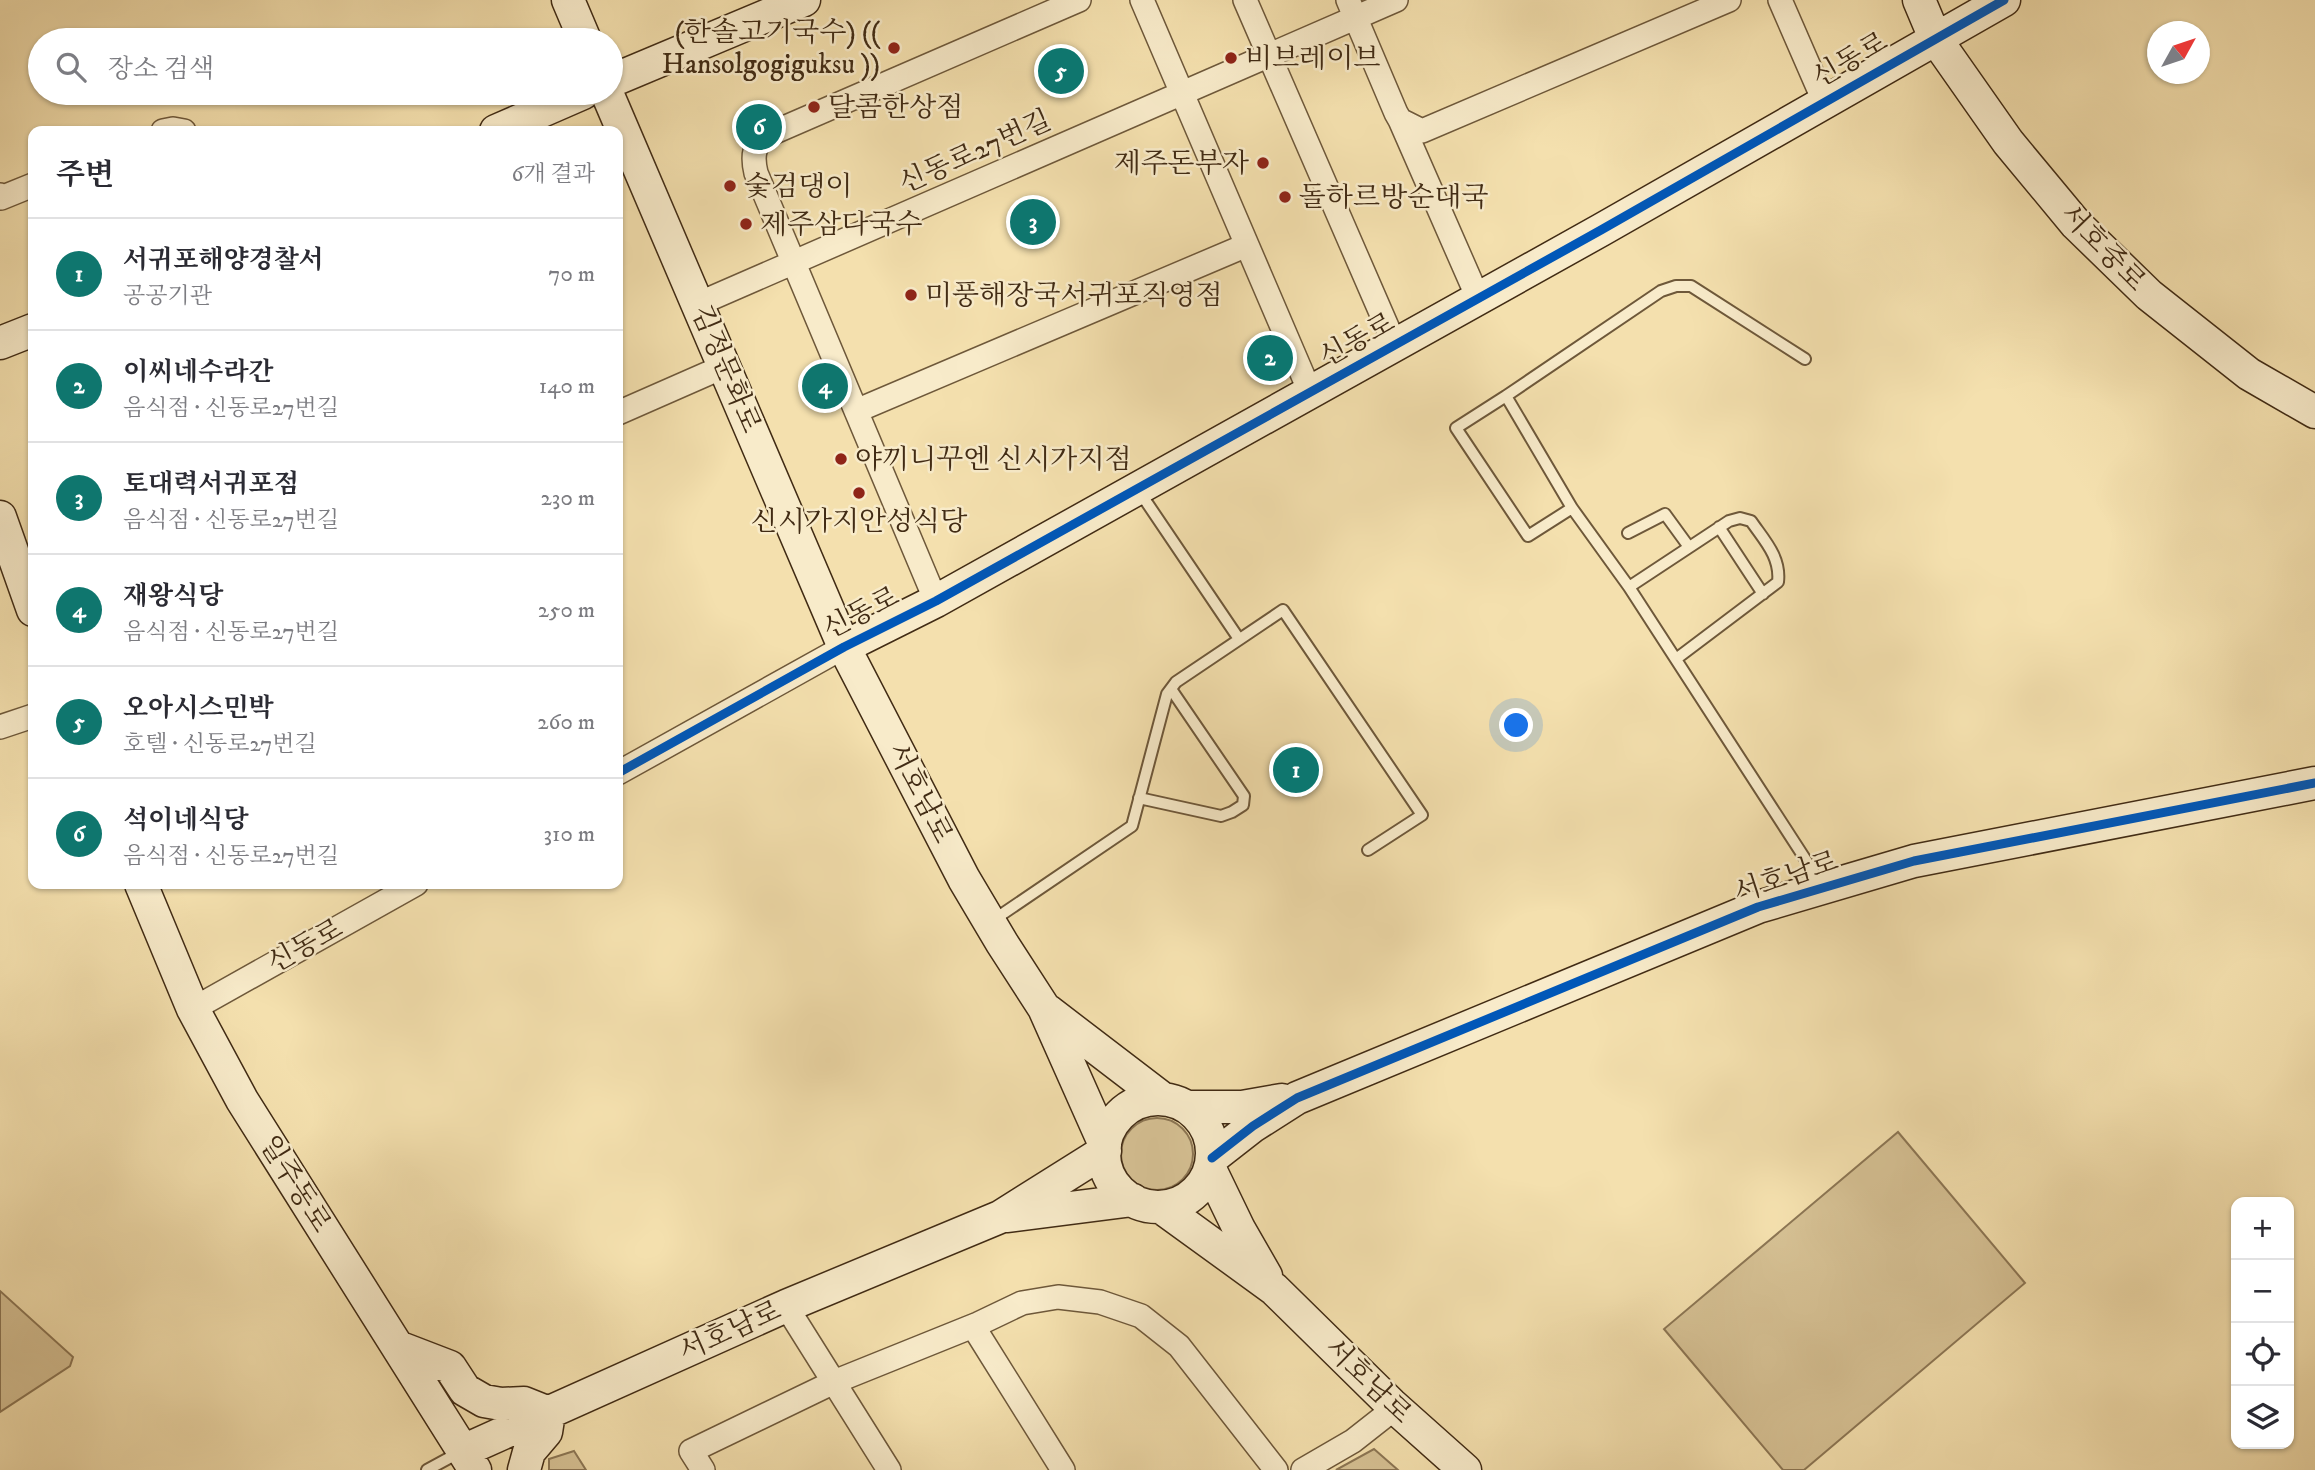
<!DOCTYPE html>
<html lang="ko">
<meta charset="utf-8">
<style>
:root{--surface:#fff;--page:#f7f7f7;--text:#2b2b33;--muted:#7c7c81;--line:#e1e1e2;--accent:#0f766e}
body{margin:0;font-family:"IM FELL DW Pica","Noto Serif KR",serif;background:var(--page);color:var(--text)}
.controls{position:absolute;right:21px;bottom:21px;display:grid;overflow:hidden;border-radius:14px;box-shadow:0 2px 5px #0004}
.controls button{width:63px;height:63px;display:grid;place-items:center;padding:0;border:0;border-bottom:2px solid var(--line);background:var(--surface);color:var(--text);font:35px sans-serif}
.compass{position:absolute;left:2147px;top:21px;width:63px;height:63px;border-radius:50%;background:var(--surface);box-shadow:0 2px 5px #0004;rotate:50deg}
.you{position:absolute;left:1517px;top:726px;width:24px;height:24px;margin:-18px;border:5px solid #fff;border-radius:50%;background:#1a73e8;box-shadow:0 0 0 10px #1a73e833}
.badge{display:grid;place-items:center;width:46px;height:46px;border-radius:50%;background:var(--accent);color:#fff;font-size:23px;font-weight:700}
.pin{position:absolute;translate:-50% -50%;border:4px solid #fff;box-shadow:0 2px 7px #0006}
.list{margin:0;padding:0;list-style:none}
h2{display:flex;justify-content:space-between;align-items:center;height:91px;margin:0;padding:0 28px;font-size:30px}
h2 small{font-size:23px;font-weight:400;color:var(--muted)}
.list li{display:grid;grid-template-columns:46px 1fr auto;gap:21px;align-items:center;box-sizing:border-box;height:112px;padding:0 28px;border-top:2px solid var(--line)}
.list b{display:block;font-size:26px;white-space:nowrap}
.list p{margin:0;font-size:23px;white-space:nowrap;color:var(--muted)}
.list em{font-size:23px;font-style:normal;color:var(--muted)}
.icon{flex:none;width:38px;height:38px;fill:none;stroke:currentColor;stroke-width:2;stroke-linecap:round;stroke-linejoin:round}
.map{position:relative;flex:none;width:2315px;height:1470px;overflow:hidden}
.search{position:absolute;background:var(--surface);box-shadow:0 2px 5px #0004;left:28px;top:28px;width:595px;height:77px;display:flex;align-items:center;gap:18px;box-sizing:border-box;padding:0 24px;border-radius:38px;color:var(--muted);font-size:26px}
.panel{position:absolute;background:var(--surface);box-shadow:0 2px 5px #0004;left:28px;top:126px;width:595px;height:763px;border-radius:14px}
.map>svg:first-child{display:block}
.green{fill:#d6c194;stroke:#8c7654;stroke-width:2}
.lines{fill:none;stroke-linecap:round;stroke-linejoin:round}
.lane-casing{stroke:#6e583a;stroke-width:14}
.street-casing{stroke:#6e583a;stroke-width:26}
.secondary-casing{stroke:#412b14;stroke-width:35}
.lane{stroke:#f8ebca;stroke-width:10}
.street{stroke:#f8ebca;stroke-width:23}
.secondary{stroke:#f8ebca;stroke-width:32}
.cycleway-casing{stroke:#f8ebca;stroke-width:13}
.cycleway{stroke:#0057b8;stroke-width:9}
.poi-dot{fill:#8f2418;stroke:#f8ebca;stroke-width:2.5}
.labels{text-anchor:middle;dominant-baseline:central;stroke-width:5;stroke-linejoin:round;paint-order:stroke}
.poi-label{font-size:28px;fill:#412b14;stroke:#f8ebca;text-anchor:start}
.street-label{font-size:28px;fill:#412b14;stroke:#f8ebca}
</style>
<div class="map">
<svg width="2315" height="1470" viewBox="0 0 2315 1470">
<rect width="100%" height="100%" fill="#f4e0ae"/>
<filter id="stains"><feTurbulence type="fractalNoise" baseFrequency=".00286" numOctaves="4"/><feColorMatrix values="0 0 0 0 .2 0 0 0 0 .09 0 0 0 0 .02 0 0 0 .5 -.17"/></filter>
<radialGradient id="worn" r=".72"><stop offset=".6" stop-color="#630" stop-opacity="0"/><stop offset="1" stop-color="#630" stop-opacity=".3"/></radialGradient>
<path class="green" d="M1121 1154a36 36 0 1 1 72 0a36 36 0 1 1-72 0Z
M1898,1132L2025,1283L1804,1470H1783L1664,1329Z
M0,1291L73,1357L70,1366L0,1412Z
M1374,1449L1398,1470H1336Z
M574,1451L586,1470H549V1459Z"/>
<g class="lines">
<g class="lane-casing">
<path id="lane" d="M1805,359L1691,286H1676L1661,291L1506,396L1572,508L1629,587L1822,885
M1506,396L1456,428L1528,536L1572,508
M1139,491L1239,639
M1719,527L1763,594
M1628,533L1665,514L1689,547
M1629,587L1729,521L1740,518L1751,521C1764,540 1781,557 1778,582L1676,659
M1139,798L1221,816L1232,812L1243,805L1244,796L1171,689
M992,921L1132,826L1167,694L1176,682L1283,610L1422,815L1368,850
M427,1470L462,1451"/>
</g>
<g class="street-casing">
<path id="street" d="M1142,0L1310,392
M1245,0L1395,345
M1348,0L1396,113L1400,120L1422,131L1729,0
M1780,0L1824,101
M1400,120L1478,298
M163,131L173,129L184,131
M0,195L1,198L33,185
M698,304L1396,0
M856,411L1247,245
M618,413L725,366
M936,601L756,173C752,156 753,143 770,134L1079,0
M0,727L33,716
M618,773L844,647
M193,1009L416,884
M786,1306L889,1470
M973,1326L1063,1470
M703,1470L691,1451L834,1382L978,1324L1022,1303L1058,1297L1100,1302L1141,1316L1179,1346L1276,1470
M1303,1470L1353,1441L1395,1408"/>
</g>
<g class="secondary-casing">
<path id="secondary" d="M568,0L585,40
M1919,0L1935,38L2008,142L2076,224L2149,295L2249,374L2315,412
M611,81L804,0
M607,93L844,647L964,879L1002,943L1044,1008L1105,1145
M496,131L583,93
M0,343L33,330
M0,517L33,610
M844,647L936,601L1601,230L2004,0
M141,884L193,1009L242,1100L475,1470
M1048,1011L1163,1099
M1104 1153a54 54 0 1 1 108 0a54 54 0 1 1-108 0Z
M1187,1107H1242L1282,1100
M1212,1158L1253,1126L1297,1098L1758,907L1914,861L2315,783
M1210,1169L1239,1229L1266,1276
M1161,1207L1274,1289L1391,1404L1465,1470
M1008,1216L1133,1200
M398,1347L450,1367L465,1390L484,1401L501,1404L524,1403L549,1413
M463,1451L786,1306L1000,1217L1105,1151
M524,1470L529,1452L546,1432L549,1413"/>
</g>
<use href="#lane" class="lane"/>
<use href="#street" class="street"/>
<use href="#secondary" class="secondary"/>
<g class="cycleway-casing">
<path id="cycleway" d="M618,773L844,647L936,601L1601,230L2004,0
M1212,1158L1253,1126L1297,1098L1758,907L1914,861L2315,783"/>
</g>
<use href="#cycleway" class="cycleway"/>
</g>
<g class="poi-dot">
<circle cx="894" cy="48" r="7"/>
<circle cx="1231" cy="58" r="7"/>
<circle cx="814" cy="107" r="7"/>
<circle cx="1263" cy="163" r="7"/>
<circle cx="730" cy="186" r="7"/>
<circle cx="1285" cy="197" r="7"/>
<circle cx="746" cy="224" r="7"/>
<circle cx="911" cy="295" r="7"/>
<circle cx="841" cy="459" r="7"/>
<circle cx="859" cy="493" r="7"/>
</g>
<g class="labels">
<g class="poi-label">
<text x="880" y="32" text-anchor="end">(한솔고기국수) ((<tspan x="880" dy="32">Hansolgogiguksu ))</tspan></text>
<text x="1245" y="58">비브레이브</text>
<text x="828" y="107">달콤한상점</text>
<text x="1249" y="163" text-anchor="end">제주돈부자</text>
<text x="744" y="186">숯검댕이</text>
<text x="1299" y="197">돌하르방순대국</text>
<text x="760" y="224">제주삼다국수</text>
<text x="925" y="295">미풍해장국서귀포직영점</text>
<text x="855" y="459">야끼니꾸엔 신시가지점</text>
<text x="859" y="521" text-anchor="middle">신시가지안성식당</text>
</g>
<g class="street-label">
<text transform="translate(1850 60) rotate(-30)">신동로</text>
<text transform="translate(975 152) rotate(-24)">신동로27번길</text>
<text transform="translate(2103 248) rotate(46)">서호중로</text>
<text transform="translate(1357 340) rotate(-29)">신동로</text>
<text transform="translate(726 369) rotate(67)">김정문화로</text>
<text transform="translate(861 613) rotate(-27)">신동로</text>
<text transform="translate(920 793) rotate(63)">서호남로</text>
<text transform="translate(1786 877) rotate(-18)">서호남로</text>
<text transform="translate(305 946) rotate(-29)">신동로</text>
<text transform="translate(295 1184) rotate(58)">일주동로</text>
<text transform="translate(730 1331) rotate(-24)">서호남로</text>
<text transform="translate(1368 1381) rotate(44)">서호남로</text>
</g>
</g>
<rect width="100%" height="100%" filter="url(#stains)"/>
<rect width="100%" height="100%" fill="url(#worn)"/>
</svg>
<div class="controls">
<button>+</button>
<button>−</button>
<button><svg class="icon" aria-label="locate" viewBox="0 0 24 24"><circle cx="12" cy="12" r="6"/><path d="M12 2v4M12 18v4M2 12h4M18 12h4"/></svg></button>
<button><svg class="icon" aria-label="layers" viewBox="0 0 24 24"><path d="M12 4l9 5-9 5-9-5zM3 14l9 5 9-5"/></svg></button>
</div>
<svg class="compass" viewBox="-18 -18 36 36"><path d="M0-13l5 13h-10z" fill="#e53935"/><path d="M0 13l5-13h-10z" fill="#7c7c81"/></svg>
<div class="you"></div>
<div class="pin badge" style="left:1296px;top:770px">1</div>
<div class="pin badge" style="left:1270px;top:358px">2</div>
<div class="pin badge" style="left:1033px;top:222px">3</div>
<div class="pin badge" style="left:825px;top:386px">4</div>
<div class="pin badge" style="left:1061px;top:71px">5</div>
<div class="pin badge" style="left:759px;top:127px">6</div>
<div class="search"><svg class="icon" aria-label="search" viewBox="0 0 24 24"><circle cx="10" cy="10" r="6"/><path d="M15 15l6 6"/></svg>장소 검색</div>
<section class="panel">
<h2>주변<small>6개 결과</small></h2>
<ul class="list">
<li><span class="badge">1</span><div><b>서귀포해양경찰서</b><p>공공기관</p></div><em>70 m</em></li>
<li><span class="badge">2</span><div><b>이씨네수라간</b><p>음식점 · 신동로27번길</p></div><em>140 m</em></li>
<li><span class="badge">3</span><div><b>토대력서귀포점</b><p>음식점 · 신동로27번길</p></div><em>230 m</em></li>
<li><span class="badge">4</span><div><b>재왕식당</b><p>음식점 · 신동로27번길</p></div><em>250 m</em></li>
<li><span class="badge">5</span><div><b>오아시스민박</b><p>호텔 · 신동로27번길</p></div><em>260 m</em></li>
<li><span class="badge">6</span><div><b>석이네식당</b><p>음식점 · 신동로27번길</p></div><em>310 m</em></li>
</ul>
</section>
</div>
